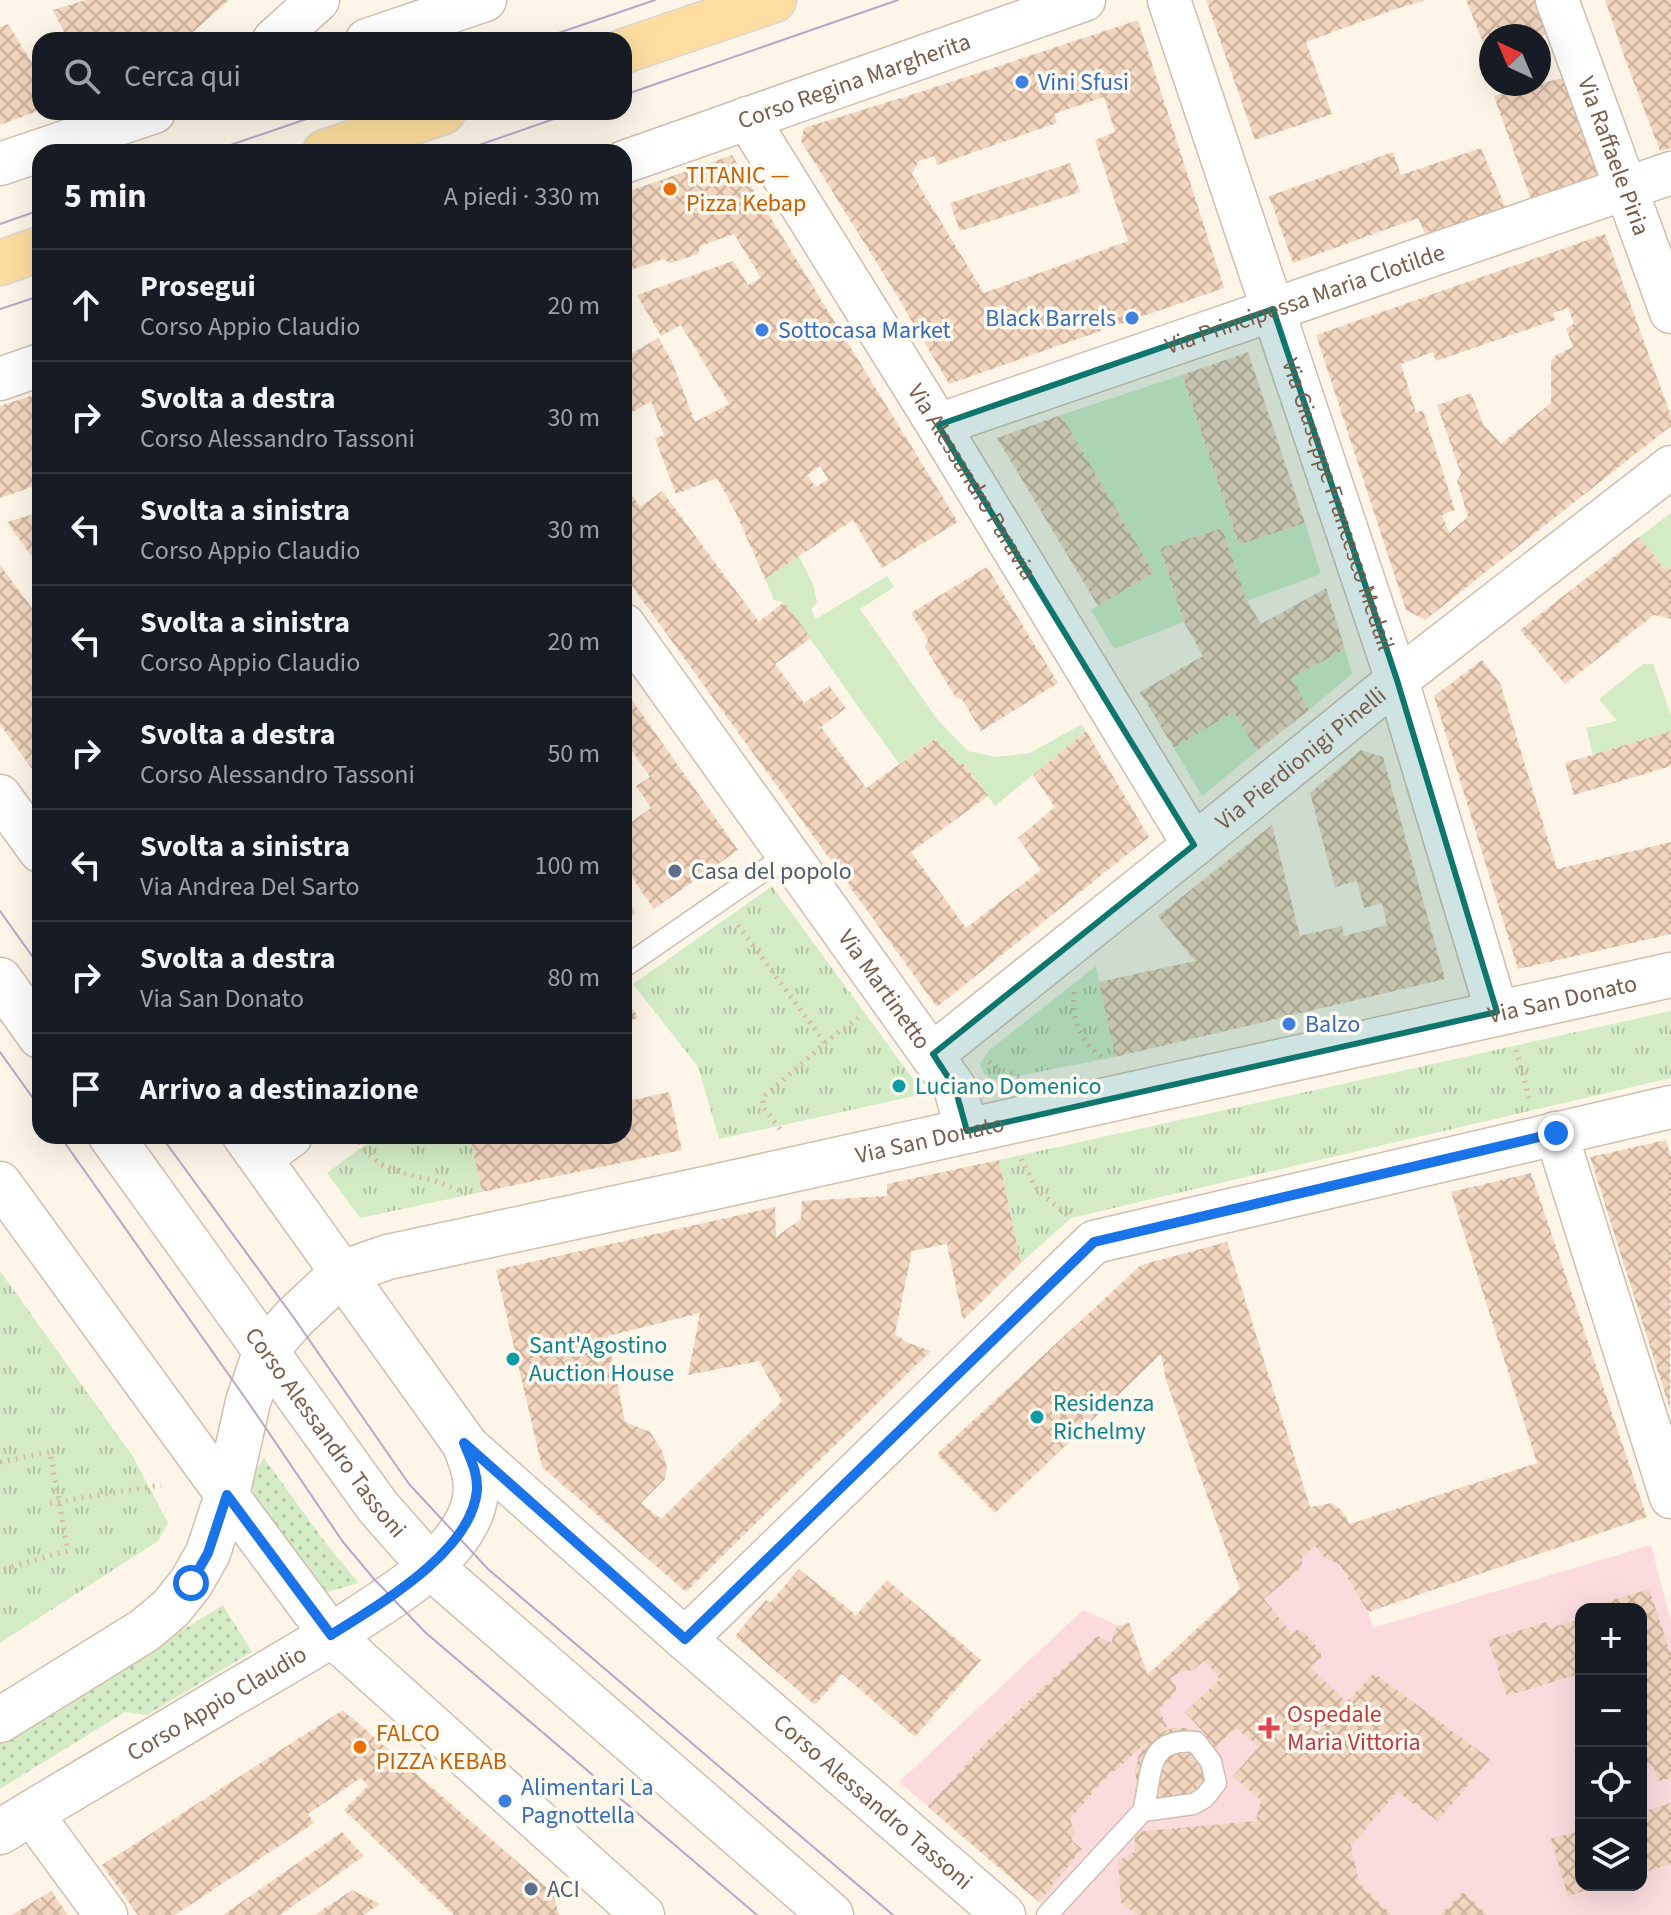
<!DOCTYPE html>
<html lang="it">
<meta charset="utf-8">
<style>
:root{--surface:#171b24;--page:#242831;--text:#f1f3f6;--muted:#9ea1a6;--line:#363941}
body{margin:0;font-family:"Source Sans 3",sans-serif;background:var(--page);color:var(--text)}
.controls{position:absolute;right:24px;bottom:24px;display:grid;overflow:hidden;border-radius:16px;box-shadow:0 8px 32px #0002}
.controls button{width:72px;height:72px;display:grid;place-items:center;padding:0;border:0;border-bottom:2px solid var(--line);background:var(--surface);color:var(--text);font:40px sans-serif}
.compass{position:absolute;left:1479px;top:24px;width:72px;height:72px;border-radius:50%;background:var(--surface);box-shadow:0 8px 32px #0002;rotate:316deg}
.stop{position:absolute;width:24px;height:24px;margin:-18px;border:6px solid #1a73e8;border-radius:50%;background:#fff}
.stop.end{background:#1a73e8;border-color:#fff;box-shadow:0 2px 8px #0008}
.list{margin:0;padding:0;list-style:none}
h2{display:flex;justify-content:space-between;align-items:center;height:104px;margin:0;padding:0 32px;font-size:34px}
h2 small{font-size:26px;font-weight:400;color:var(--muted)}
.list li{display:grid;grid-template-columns:52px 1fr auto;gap:24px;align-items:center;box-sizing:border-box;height:112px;padding:0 32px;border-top:2px solid var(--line)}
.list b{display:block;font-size:30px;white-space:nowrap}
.list p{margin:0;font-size:26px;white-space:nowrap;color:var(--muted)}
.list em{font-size:26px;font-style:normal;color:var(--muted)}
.icon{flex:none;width:44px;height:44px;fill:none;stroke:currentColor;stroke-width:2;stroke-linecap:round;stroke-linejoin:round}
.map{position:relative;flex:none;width:1671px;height:1915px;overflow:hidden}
.search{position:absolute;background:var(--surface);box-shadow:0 8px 32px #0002;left:32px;top:32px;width:600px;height:88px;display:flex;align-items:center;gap:20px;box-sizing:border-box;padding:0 28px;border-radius:24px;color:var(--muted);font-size:30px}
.panel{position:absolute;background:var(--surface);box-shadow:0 8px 32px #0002;left:32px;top:144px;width:600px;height:1000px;border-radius:24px}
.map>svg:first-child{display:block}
.medical{fill:#fbdbde;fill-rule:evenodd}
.grass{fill:url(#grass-dots)}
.park{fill:url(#park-tufts)}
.garden{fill:#d3ecc6}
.building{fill:url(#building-cross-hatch);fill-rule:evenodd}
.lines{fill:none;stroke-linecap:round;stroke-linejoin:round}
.lane-casing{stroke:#d0bead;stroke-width:23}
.street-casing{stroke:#d0bead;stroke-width:45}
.secondary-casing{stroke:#d3bfab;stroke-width:47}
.primary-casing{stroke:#dcd5d0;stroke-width:47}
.path{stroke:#d9baa1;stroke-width:5;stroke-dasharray:2 6;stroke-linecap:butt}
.lane{stroke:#fff;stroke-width:20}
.street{stroke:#fff;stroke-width:42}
.secondary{stroke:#fff;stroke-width:44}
.primary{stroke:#fddea0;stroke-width:44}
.tram{stroke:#baa5c8;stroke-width:2}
.route{stroke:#1a73e8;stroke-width:10}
.marked{fill:#0f766e;fill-opacity:0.2;stroke:#0f766e;stroke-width:6;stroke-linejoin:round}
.shop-dot{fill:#3f7fe0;stroke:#fffaef;stroke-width:3}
.food-dot{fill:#e8710a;stroke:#fffaef;stroke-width:3}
.service-dot{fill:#5c6f8a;stroke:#fffaef;stroke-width:3}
.culture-dot{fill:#0f9aa8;stroke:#fffaef;stroke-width:3}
.health-dot{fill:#e0444e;stroke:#fffaef;stroke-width:3}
.labels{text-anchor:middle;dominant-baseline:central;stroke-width:7;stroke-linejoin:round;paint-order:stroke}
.street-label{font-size:24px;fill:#795d4b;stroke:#fffaef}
.shop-label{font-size:24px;fill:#366cbe;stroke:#fffaef;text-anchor:start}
.food-label{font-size:24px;fill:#c56008;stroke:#fffaef;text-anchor:start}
.service-label{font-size:24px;fill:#4e5e75;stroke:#fffaef;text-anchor:start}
.culture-label{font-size:24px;fill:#0d838f;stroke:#fffaef;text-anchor:start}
.health-label{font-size:24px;fill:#be3a42;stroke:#fffaef;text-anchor:start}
</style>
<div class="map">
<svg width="1671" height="1915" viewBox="0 0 1671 1915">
<defs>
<pattern id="grass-dots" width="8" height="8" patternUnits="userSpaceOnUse" patternTransform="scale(2)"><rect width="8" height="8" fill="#d3ecc6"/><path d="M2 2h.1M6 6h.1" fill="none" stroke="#b0c2a3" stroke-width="1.8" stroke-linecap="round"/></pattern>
<pattern id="park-tufts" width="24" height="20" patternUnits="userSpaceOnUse" patternTransform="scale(2)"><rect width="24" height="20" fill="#d3ecc6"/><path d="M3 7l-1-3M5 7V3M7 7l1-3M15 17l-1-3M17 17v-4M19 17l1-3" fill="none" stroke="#b0c2a3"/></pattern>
<pattern id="building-cross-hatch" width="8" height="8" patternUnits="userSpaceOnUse" patternTransform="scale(2)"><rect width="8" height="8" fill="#f3d6bf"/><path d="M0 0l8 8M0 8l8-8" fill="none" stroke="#cab19d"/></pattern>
</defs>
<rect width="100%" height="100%" fill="#fdf6e8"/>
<path class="medical" d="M1319,1533L1368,1612L1373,1628L1651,1545L1671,1621V1915H1055L899,1782L1083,1610L1119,1626L1129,1623L1148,1674L1240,1589ZM1581,1609H1641V1885H1581Z"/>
<path class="grass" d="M264,1458L328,1546L359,1583L324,1593L258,1513L250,1478Z
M223,1605L252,1652L147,1715L125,1712L0,1789V1743Z"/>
<path class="park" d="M772,886L924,1094L719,1139L698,1067L633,984Z
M1096,966L1115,1057L997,1080C987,1078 983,1074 980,1064L988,1051Z
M1671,1011V1078L1071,1218L1021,1263L999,1160Z
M377,1136H470L482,1192L360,1218L327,1173Z
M0,1271L132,1455L168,1523L158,1541L0,1643Z"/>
<path class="garden" d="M1182,375L1239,545L1305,523L1321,574L1247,601L1222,528L1160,548L1184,622L1114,649L1091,610L1154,573L1061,415Z
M1671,513V569L1663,567L1639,537Z
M799,556L813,584L817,602L811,609L816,619L887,576L894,587L860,609L937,719L968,751L996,757L1030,753L1082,724L1086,731L995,806L964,763L960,765L935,739L899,764L784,602L774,600L765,579Z
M1345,649L1352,674L1309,710L1292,678Z
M1643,664H1653L1671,715V731L1593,755L1586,728L1617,721L1599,699Z
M1234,712L1257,751L1202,796L1174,748Z"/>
<path class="building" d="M86,0H229L184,40H68L53,10Z
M1206,0H1423V1L1396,9L1306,42L1332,114L1255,140Z
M1466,0H1538L1550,33L1539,37L1491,36V62Z
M1605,0H1671V148L1660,151L1625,59Z
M1138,20L1224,288L949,384L896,294L801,141L804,128L914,94ZM1104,97L1115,132L1095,140L1128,241L984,293L912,174L919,161L934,156L937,165L1057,123L1054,114Z
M8,24L40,76V110L0,125V27Z
M1566,77L1605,179L1533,205L1494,96Z
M1481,148L1507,211L1427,238L1418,218L1293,263L1269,196L1393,152L1401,175Z
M732,155L958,522L882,568L853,520L765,579L735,511L717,478L676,494L655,438L664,435L651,401L624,417V358L658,338L671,359L695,422L729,404L681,325L661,336L637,295L733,261L748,285L761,278L734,234L700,246L698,254L670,263L663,259L625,272L628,280L624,281V193ZM820,466L828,479L816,487L807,475Z
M1070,163L1080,192L960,231L950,203Z
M1605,234L1671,416V426L1425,620L1406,610L1316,335ZM1568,308L1574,324L1566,328L1573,347L1556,355L1551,361V403L1501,444L1483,424L1471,393L1437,405L1461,474L1457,481L1468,517L1449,533L1442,515L1455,510L1423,410L1416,413L1401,364L1433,352L1436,361L1555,320L1553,313Z
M1248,352L1305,523L1239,545L1182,375Z
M40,393V484L0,498V406Z
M1061,415L1154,573L1098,606L997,438Z
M624,484L640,507L662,491L759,622L784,602L811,638L775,664L804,703L829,686L846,708L821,727L866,788L935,739L960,765L963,763L988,796L911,852L966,928L1041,870L1018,838L1055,807L1033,775L1086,731L1149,837L937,1007L624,575Z
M40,512V568L7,522Z
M1222,528L1247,601L1261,624L1326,588L1345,649L1292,678L1309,710L1257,751L1234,712L1174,748L1140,692L1203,656L1184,622L1160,548Z
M1639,537L1663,567L1671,569V619L1654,615L1565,684L1520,630Z
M0,565L40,619V780L0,724Z
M987,567L1058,683L981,731L962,699L956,698L925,647L928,640L911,613Z
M1482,660L1500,683L1557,869L1671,842V934L1518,969L1434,696Z
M624,689L738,850L654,909L624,866V827L651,808L636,786L650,777L624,739Z
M1671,731V766L1574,795L1565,763Z
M1361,750L1383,757L1445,979L1115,1057L1099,982L1195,961L1158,916L1272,825L1300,936L1342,926L1344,936L1387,925L1382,903L1364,908L1357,881L1335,887L1310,793Z
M624,894L636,913L624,921Z
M624,996L638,1017L624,1026Z
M669,1092L682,1150L482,1192L470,1136H624V1102Z
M1666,1140L1671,1157L1670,1409L1590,1157Z
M999,1160L1021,1263L963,1320L947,1244L912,1251L895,1334L906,1342L931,1351L686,1592L542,1467L496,1270L775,1207L776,1237L801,1219L802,1201L887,1196V1184ZM700,1313L688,1375L759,1361L782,1401L661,1519L641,1503L665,1479L667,1468L662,1451L650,1432L625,1422L608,1336Z
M1531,1173L1647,1517L1368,1612L1339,1564L1324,1558L1315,1546L1302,1557V1567L1264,1599L1292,1634L1297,1630L1304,1632L1321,1652V1657L1310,1667L1346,1702L1374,1673L1490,1759L1438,1821L1397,1792L1351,1846L1359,1883L1392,1915H1138L1121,1903L1118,1861L1135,1852V1832L1256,1821L1261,1800L1233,1776L1259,1747L1236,1728L1216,1746L1223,1760L1225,1776L1221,1791L1212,1804L1200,1813L1185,1817L1169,1816L1144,1799L1137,1785L1135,1770L1139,1755L1148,1742L1136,1752L1102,1782L1070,1819L1075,1834L1071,1840L1082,1849L1039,1902L928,1807L988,1740L1097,1636L1112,1643L1113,1633L1119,1626L1129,1623L1147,1675L1240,1589L1166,1380L1161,1354L995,1513L937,1454L1141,1265L1227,1242L1310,1507L1332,1503L1342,1511L1350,1524L1537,1463L1451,1192ZM1204,1661L1220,1679L1185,1712L1208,1737L1197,1731L1185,1728H1172L1160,1733L1167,1727L1159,1709L1176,1692V1687L1170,1678L1182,1671L1193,1670Z
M799,1569L856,1615L887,1580L981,1660L915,1737L842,1674L815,1705L735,1636L766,1600L770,1603Z
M1649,1589L1671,1655V1778L1659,1781L1653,1766L1641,1771V1609H1602L1600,1604Z
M1581,1619V1673L1507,1696L1488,1640L1547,1622L1550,1628Z
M343,1710L553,1893L559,1915H454L344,1810L368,1786L361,1778L308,1814L314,1823L175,1915H138L102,1865Z
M1671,1803V1864L1641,1873V1812Z
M1581,1830V1885L1601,1886L1568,1896L1551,1839Z
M342,1832L364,1856L280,1915H223Z
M352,1890L380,1904L364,1915H315Z
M51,1891L68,1915H12Z
M1463,1892L1488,1915H1440Z"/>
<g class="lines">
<g class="lane-casing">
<path id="lane" d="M627,965L788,854
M1047,1915L1143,1811C1153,1775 1144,1737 1196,1742L1211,1762L1216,1783L1204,1798L1193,1804L1143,1811"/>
</g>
<g class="street-casing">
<g id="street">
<path id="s1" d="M1169,0L1397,680L1497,1012"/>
<path id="s2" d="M1557,0L1671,312"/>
<path d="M274,40L318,0"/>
<path d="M367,40L485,0"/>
<path id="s3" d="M747,118L938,425L1194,845"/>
<path id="s4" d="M624,162L1084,0"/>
<path d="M0,164L154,112"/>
<path d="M0,379L40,365"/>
<path id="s5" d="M938,425L1671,173"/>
<path id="s6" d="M624,625L955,1088L967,1131"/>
<path d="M0,796L40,851"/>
<path id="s7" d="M933,1054L1194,845L1397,680L1671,467"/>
<path d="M1556,1133L1671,1497"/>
<path d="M244,1136L342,1273"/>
<path d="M260,1158L291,1136"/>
<path d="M0,1183L227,1495L331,1635L643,1915"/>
<path id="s8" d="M464,1443L685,1639L1004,1915"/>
<path d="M685,1639L1094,1242L1671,1107"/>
<path d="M31,1813L106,1915"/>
</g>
</g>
<g class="secondary-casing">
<g id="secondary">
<path d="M0,980L40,1036"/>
<path id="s9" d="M111,1136L378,1507L430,1566L831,1915"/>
<path id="s10" d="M0,1720L145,1630L171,1608L191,1583L208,1553L227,1495L248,1402L266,1350L294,1318L342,1273L388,1257L714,1187L1671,975"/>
<path id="s11" d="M0,1832C73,1787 147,1745 220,1701C264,1675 308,1650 351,1623C393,1595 451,1562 471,1513C481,1488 474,1467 464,1443L342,1273"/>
</g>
</g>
<g class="primary-casing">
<path id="primary" d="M624,51L774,0
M325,152L443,112
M0,263L40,249"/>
</g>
<path class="path" d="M738,925L825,1043
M1074,992C1072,1021 1080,1042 1104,1059
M1516,1050L1529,1098
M989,1062L994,1066L1019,1077
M780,1129L763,1107V1097L836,1034L858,1018
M354,1136L368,1153L380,1164L400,1172L438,1182L471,1195
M1021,1159L1038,1191L1067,1215
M0,1462L50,1452L68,1551L0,1570
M50,1503L161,1485"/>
<use href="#lane" class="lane"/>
<use href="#street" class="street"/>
<use href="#secondary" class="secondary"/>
<use href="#primary" class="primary"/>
<path class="tram" d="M538,40L655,0
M624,95L898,0
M210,152L327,112
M459,152L574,112
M0,224L40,210
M0,309L40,296
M0,911L40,967
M0,1052L40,1108
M60,1136L248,1402L343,1542L374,1579L426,1633L757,1915
M161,1136L294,1318L409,1484L488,1569L893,1915"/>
</g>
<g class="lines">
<path class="route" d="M191,1583L208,1553L227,1495L331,1635C378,1605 472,1552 477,1490C478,1473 470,1458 464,1443L685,1639L1094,1242L1556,1133"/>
</g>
<path class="marked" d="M1273,309L1397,680L1497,1012L967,1131L955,1088L933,1054L1194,845L938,425Z"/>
<g class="shop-dot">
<circle cx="1022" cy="82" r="8"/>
<circle cx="1132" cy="318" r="8"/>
<circle cx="762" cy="330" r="8"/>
<circle cx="1289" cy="1024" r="8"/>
<circle cx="505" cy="1801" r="8"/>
</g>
<g class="food-dot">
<circle cx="670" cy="189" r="8"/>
<circle cx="360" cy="1747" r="8"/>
</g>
<g class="service-dot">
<circle cx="675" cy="871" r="8"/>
<circle cx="531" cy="1889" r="8"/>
</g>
<g class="culture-dot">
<circle cx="899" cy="1086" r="8"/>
<circle cx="513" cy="1359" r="8"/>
<circle cx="1037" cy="1417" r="8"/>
</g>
<path class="health-dot" d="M1265 1716h8v8h8v8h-8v8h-8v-8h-8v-8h8z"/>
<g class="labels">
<g class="street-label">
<text stroke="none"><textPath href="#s4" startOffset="244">Corso Regina Margherita</textPath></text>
<text stroke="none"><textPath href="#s2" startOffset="166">Via Raffaele Piria</textPath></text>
<text stroke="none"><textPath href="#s5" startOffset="388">Via Principessa Maria Clotilde</textPath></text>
<text stroke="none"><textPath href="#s3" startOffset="428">Via Alessandro Paravia</textPath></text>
<text stroke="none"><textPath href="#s1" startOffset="532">Via Giuseppe Francesco Medail</textPath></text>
<text stroke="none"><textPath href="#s7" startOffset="472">Via Pierdionigi Pinelli</textPath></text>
<text stroke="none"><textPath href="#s6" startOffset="448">Via Martinetto</textPath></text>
<text stroke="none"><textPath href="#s10" startOffset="1842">Via San Donato</textPath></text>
<text stroke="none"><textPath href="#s10" startOffset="1194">Via San Donato</textPath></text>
<text stroke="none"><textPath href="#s9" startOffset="366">Corso Alessandro Tassoni</textPath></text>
<text stroke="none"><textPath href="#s11" startOffset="252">Corso Appio Claudio</textPath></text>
<text stroke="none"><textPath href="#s8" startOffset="544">Corso Alessandro Tassoni</textPath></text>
</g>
<g class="shop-label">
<text x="1038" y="82">Vini Sfusi</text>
<text x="1116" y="318" text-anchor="end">Black Barrels</text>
<text x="778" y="330">Sottocasa Market</text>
<text x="1305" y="1024">Balzo</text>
<text x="521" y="1787">Alimentari La<tspan x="521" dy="28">Pagnottella</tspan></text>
</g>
<g class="food-label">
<text x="686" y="175">TITANIC —<tspan x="686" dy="28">Pizza Kebap</tspan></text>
<text x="376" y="1733">FALCO<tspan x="376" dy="28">PIZZA KEBAB</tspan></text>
</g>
<g class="service-label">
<text x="691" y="871">Casa del popolo</text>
<text x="547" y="1889">ACI</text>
</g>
<g class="culture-label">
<text x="915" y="1086">Luciano Domenico</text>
<text x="529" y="1345">Sant'Agostino<tspan x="529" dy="28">Auction House</tspan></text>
<text x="1053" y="1403">Residenza<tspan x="1053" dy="28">Richelmy</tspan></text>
</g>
<g class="health-label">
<text x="1287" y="1714">Ospedale<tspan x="1287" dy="28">Maria Vittoria</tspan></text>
</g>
</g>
</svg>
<div class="controls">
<button>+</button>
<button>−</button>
<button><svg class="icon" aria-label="locate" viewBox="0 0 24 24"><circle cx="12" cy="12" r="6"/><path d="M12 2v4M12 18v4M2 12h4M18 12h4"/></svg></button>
<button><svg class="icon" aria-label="layers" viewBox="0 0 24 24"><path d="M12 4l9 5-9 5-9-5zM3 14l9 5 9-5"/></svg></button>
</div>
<svg class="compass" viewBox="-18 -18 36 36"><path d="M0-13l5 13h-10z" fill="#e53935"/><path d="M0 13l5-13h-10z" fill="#9ea1a6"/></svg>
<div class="stop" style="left:191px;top:1583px"></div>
<div class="stop end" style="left:1556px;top:1133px"></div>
<div class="search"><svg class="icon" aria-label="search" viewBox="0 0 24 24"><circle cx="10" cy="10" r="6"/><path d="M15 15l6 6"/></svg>Cerca qui</div>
<section class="panel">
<h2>5 min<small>A piedi · 330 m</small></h2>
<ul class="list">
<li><svg class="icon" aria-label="ahead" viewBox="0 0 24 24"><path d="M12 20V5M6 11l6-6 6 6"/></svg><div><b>Prosegui</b><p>Corso Appio Claudio</p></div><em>20 m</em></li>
<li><svg class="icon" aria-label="right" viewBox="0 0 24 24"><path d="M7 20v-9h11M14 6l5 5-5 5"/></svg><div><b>Svolta a destra</b><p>Corso Alessandro Tassoni</p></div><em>30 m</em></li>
<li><svg class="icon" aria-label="left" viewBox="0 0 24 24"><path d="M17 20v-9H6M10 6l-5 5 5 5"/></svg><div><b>Svolta a sinistra</b><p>Corso Appio Claudio</p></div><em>30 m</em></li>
<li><svg class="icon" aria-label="left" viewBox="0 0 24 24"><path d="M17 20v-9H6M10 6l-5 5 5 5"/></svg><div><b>Svolta a sinistra</b><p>Corso Appio Claudio</p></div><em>20 m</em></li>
<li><svg class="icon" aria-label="right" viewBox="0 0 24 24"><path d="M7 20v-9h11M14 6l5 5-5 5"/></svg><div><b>Svolta a destra</b><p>Corso Alessandro Tassoni</p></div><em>50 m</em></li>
<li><svg class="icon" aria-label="left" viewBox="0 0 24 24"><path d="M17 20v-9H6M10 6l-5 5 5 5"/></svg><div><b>Svolta a sinistra</b><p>Via Andrea Del Sarto</p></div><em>100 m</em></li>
<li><svg class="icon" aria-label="right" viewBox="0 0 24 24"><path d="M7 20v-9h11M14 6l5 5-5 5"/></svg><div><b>Svolta a destra</b><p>Via San Donato</p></div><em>80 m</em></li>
<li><svg class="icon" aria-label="arrive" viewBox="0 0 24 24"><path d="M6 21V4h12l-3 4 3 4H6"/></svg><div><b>Arrivo a destinazione</b></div></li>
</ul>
</section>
</div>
